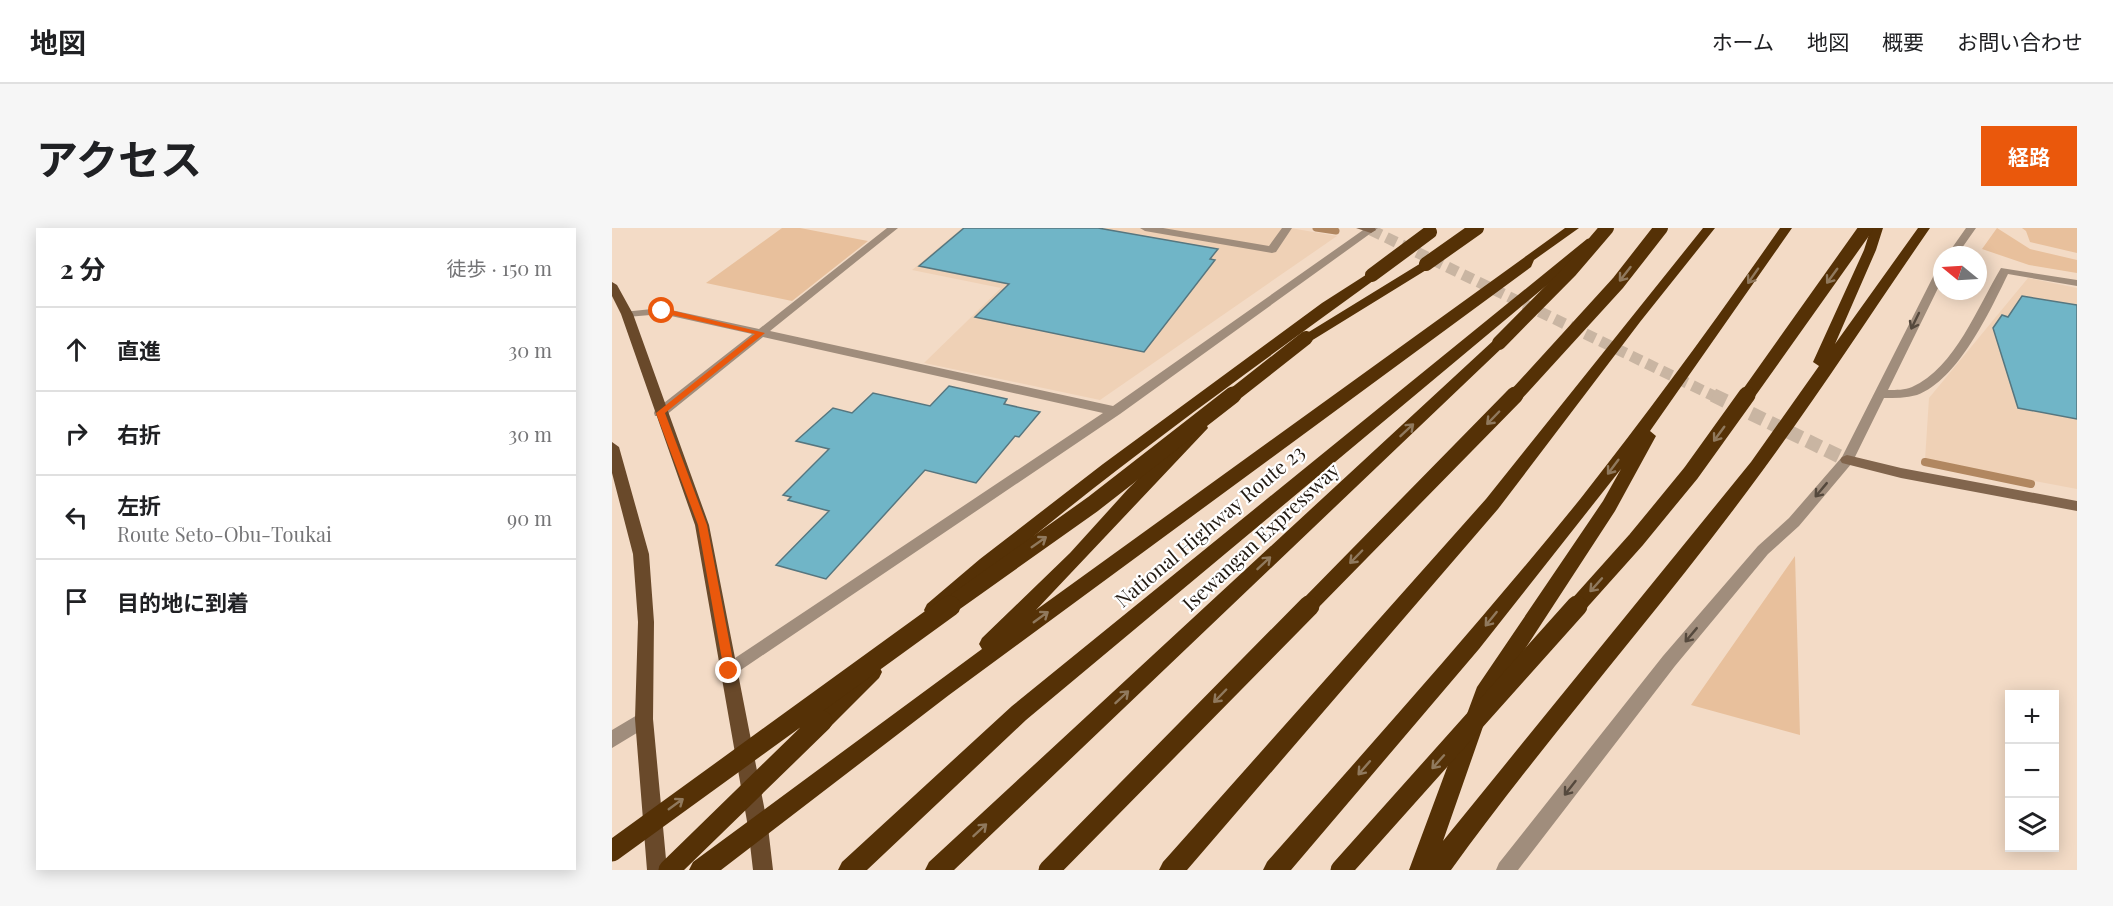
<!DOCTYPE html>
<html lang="ja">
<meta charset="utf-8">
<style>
:root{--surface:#fff;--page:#f6f6f6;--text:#202124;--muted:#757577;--line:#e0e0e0;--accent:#ea580c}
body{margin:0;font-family:"Playfair Display","Noto Sans JP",serif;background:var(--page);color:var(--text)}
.controls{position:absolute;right:18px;bottom:18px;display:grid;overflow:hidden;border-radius:0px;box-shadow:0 3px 15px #0003}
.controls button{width:54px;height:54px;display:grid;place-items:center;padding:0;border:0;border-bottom:2px solid var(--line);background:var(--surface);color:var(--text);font:30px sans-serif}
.compass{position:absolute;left:1321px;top:18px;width:54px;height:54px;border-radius:50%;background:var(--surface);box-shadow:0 3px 15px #0003;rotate:288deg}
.stop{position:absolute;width:18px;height:18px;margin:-14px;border:4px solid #ea580c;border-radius:50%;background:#fff}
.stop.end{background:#ea580c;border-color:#fff;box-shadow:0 2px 6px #0008}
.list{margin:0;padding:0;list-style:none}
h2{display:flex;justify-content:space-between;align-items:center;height:78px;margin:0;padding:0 24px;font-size:26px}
h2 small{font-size:20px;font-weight:400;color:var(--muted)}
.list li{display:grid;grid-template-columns:39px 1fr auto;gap:18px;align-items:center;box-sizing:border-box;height:84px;padding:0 24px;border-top:2px solid var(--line)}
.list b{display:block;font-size:22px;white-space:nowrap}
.list p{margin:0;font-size:20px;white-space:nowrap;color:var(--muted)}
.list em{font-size:20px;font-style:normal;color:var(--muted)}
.icon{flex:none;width:33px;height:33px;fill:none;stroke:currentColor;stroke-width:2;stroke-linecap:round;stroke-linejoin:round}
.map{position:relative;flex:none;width:1465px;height:642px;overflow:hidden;border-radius:0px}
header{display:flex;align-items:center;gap:36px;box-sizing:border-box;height:84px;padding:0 30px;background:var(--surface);border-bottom:2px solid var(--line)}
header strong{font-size:28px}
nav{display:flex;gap:33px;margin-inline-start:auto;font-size:21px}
.intro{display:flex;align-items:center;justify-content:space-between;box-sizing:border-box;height:144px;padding:0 36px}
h1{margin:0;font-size:42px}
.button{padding:15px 27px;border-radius:0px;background:var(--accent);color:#fff;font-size:21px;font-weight:700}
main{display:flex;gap:36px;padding:0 36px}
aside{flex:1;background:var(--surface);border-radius:0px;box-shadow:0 3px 15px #0003}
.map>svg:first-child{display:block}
.built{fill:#efd1b6}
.green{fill:#e8c09c}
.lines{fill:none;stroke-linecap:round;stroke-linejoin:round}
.stream-far1{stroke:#b18760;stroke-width:7}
.stream{stroke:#b18760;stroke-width:8}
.building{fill:#70b5c7;stroke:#56767f;stroke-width:1.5}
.secondary-tunnel-far1{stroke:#c9b5a2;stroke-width:11;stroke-dasharray:11 6;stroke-linecap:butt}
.secondary-tunnel{stroke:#c9b5a2;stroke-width:14;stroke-dasharray:14 7;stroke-linecap:butt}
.lane{fill:#a08d7c;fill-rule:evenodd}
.street{fill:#a08d7c;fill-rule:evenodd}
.secondary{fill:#81654d;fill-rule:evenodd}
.primary{fill:#69492a;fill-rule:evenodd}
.highway{fill:#553106;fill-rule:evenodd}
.highway-bridge-far2{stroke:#553106;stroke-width:14}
.highway-bridge-far1{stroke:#553106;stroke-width:17}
.highway-bridge{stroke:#553106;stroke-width:21}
.oneway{stroke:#90795d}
.oneway2{stroke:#55493d}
.route{fill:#ea580c}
.labels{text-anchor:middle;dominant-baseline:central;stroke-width:4.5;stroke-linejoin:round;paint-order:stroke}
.street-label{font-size:20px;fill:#231b13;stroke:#fff}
</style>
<header>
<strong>地図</strong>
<nav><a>ホーム</a><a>地図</a><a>概要</a><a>お問い合わせ</a></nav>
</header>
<div class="intro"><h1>アクセス</h1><a class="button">経路</a></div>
<main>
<aside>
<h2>2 分<small>徒歩 · 150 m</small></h2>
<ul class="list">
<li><svg class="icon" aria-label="ahead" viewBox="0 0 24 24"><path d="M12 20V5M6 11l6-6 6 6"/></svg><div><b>直進</b></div><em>30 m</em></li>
<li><svg class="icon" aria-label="right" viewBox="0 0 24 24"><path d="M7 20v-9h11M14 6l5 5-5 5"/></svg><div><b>右折</b></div><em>30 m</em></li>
<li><svg class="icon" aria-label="left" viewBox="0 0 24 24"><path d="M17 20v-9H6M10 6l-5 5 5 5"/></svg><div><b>左折</b><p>Route Seto-Obu-Toukai</p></div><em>90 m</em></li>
<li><svg class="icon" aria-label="arrive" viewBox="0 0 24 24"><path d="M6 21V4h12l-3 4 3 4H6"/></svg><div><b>目的地に到着</b></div></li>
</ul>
</aside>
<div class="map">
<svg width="1465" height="642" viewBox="0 0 1465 642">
<rect width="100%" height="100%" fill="#f3dbc6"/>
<path class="built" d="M350,0H678L725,8L488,172L312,135L389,60L300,42Z
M1416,50L1465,60V261L1313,232L1317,170Z"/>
<path class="green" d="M170,0H188L256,13L180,73L94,55Z
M1385,0L1418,21L1465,32V45L1417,37L1370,21Z
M1410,0H1465V25L1418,14L1414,3Z
M1183,328L1188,507L1079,477Z"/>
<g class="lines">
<path class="stream-far1" d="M704,0L724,3"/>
<path class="stream" d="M1313,234L1419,256"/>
</g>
<path class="building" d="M352,0H486L606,21L598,31L603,32L532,124L363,89L397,56L307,38Z
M1410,68L1465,77V191L1406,180L1381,100L1390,87L1396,89Z
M337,158L395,171L392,176L428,184L407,209L403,208L364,255L313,242L214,351L164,337L217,283L176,272L179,269L171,267L217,221L184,213L221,180L240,185L261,165L318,178Z"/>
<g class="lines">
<path class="secondary-tunnel-far1" d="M759,2L1104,169"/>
<path class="secondary-tunnel" d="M1101,167L1235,232"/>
<path class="lane" d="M528,0H551L657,18L670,0H680L664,24L660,25L533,3Z"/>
<path class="street" d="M275,0H286L158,103L501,178L754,0H766L508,186L117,450L111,448L109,443L111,438L491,185L151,109L53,188H43L42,185L43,182L140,106L50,86L15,89L11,88V84L50,80L147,101Z
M1354,0H1364L1345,27H1335Z
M1330,38V52L1276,162C1284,162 1293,162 1300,159C1343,140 1366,78 1389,40L1465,52V58L1396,46C1378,83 1346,152 1305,167C1294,170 1283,170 1272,170L1240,235L1187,298L1156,326L1063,438L906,642H884L887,635L1051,428L1146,318L1177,290L1230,229L1325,41Z
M32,483L38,485L41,491L38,497L0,520V502Z"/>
<path class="secondary" d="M744,0H763L764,2L759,5Z
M1235,227L1289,240L1465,273V283L1289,250L1230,235L1228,232L1230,229Z"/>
<path class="primary" d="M0,54L5,57L21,86L97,297L156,599L161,642H141L136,599L83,297L9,86L0,68Z
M0,214L7,219L37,326L42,394L41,491L55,642H35L23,491L26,394L21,326L0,245Z"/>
<path class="highway" d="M953,0H967L922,32L919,39L337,467L109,642H77L81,634L370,421L367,416L370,410L458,325L516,261L582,196H594L596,200L424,382Z
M1091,0H1103L1028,94L886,281L575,642H547L551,634L874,271Z
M1168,0H1180L1038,203L1044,208L1003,283L881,470L831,613L1139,234L1207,138L1201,134L1252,22L1259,0H1271L1264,22L1223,116L1306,0H1318C1262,81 1209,163 1151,242C1051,379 938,505 839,642H797L865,459L991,273L1009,241L867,421L679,642H651L655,634C761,514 868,395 969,270C1038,182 1104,92 1168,0Z
M979,10L983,11L985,14L983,17L414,492L255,642H226L230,634L400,478L975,11Z
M814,32L819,33L820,36L819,39L699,113L694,114L687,110Z
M760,43L765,44L766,47L765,50C617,158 465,265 329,388L322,390L315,388L312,382L315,376L368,331L491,236L710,75Z
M887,111L894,115L892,118L342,642H313L317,634L882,112Z
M260,435L267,438L270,444L267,450L217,500L210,503L203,500L199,493L203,486L253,438Z"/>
<path class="highway-bridge-far2" d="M814,36L865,0
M760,47L818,4
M887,115L959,42L995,0
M619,169L694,110
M902,169L1006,55L1049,0
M1134,169L1254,0"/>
<path class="highway-bridge-far1" d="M336,379L481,276L621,167
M695,379L903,167
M964,379L1024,312L1079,245L1135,167"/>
<path class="highway-bridge" d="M0,623L338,378
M57,642L210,493
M437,642L697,378
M729,642L965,378"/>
</g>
<defs><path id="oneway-shaft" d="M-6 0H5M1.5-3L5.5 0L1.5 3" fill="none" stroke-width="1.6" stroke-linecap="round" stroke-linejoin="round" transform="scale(1.5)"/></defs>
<g class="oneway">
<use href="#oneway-shaft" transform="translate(1013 46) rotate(128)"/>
<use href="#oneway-shaft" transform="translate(1141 48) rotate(125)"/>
<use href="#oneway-shaft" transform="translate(1220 48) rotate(126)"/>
<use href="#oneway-shaft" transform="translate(881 190) rotate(134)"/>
<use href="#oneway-shaft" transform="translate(795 202) rotate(-43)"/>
<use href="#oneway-shaft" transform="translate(1107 206) rotate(126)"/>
<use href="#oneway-shaft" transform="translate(1001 239) rotate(127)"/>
<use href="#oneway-shaft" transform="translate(427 314) rotate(-35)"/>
<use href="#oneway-shaft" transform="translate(744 329) rotate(134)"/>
<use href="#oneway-shaft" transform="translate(652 335) rotate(-43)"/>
<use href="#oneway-shaft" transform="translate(984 357) rotate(132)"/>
<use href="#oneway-shaft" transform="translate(429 389) rotate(-36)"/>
<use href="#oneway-shaft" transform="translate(879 391) rotate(129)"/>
<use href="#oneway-shaft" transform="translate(608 468) rotate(134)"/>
<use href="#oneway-shaft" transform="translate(510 469) rotate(-43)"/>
<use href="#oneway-shaft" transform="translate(826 534) rotate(132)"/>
<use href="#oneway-shaft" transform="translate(752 540) rotate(131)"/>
<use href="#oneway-shaft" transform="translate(64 576) rotate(-36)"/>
<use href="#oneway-shaft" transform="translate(368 602) rotate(-43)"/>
</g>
<g class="oneway2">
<use href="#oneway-shaft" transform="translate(1303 93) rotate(116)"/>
<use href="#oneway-shaft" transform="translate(1209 262) rotate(130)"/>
<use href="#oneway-shaft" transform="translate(1079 407) rotate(130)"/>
<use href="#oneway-shaft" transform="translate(958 560) rotate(128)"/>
</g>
<path class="route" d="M50,80L153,105L53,185L95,297L123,443L117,448L112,443L86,297L44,185L143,106L47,84Z"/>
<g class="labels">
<g class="street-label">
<text transform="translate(597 297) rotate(-40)">National Highway Route 23</text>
<text transform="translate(648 308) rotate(-43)">Isewangan Expressway</text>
</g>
</g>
</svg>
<div class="controls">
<button>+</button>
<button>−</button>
<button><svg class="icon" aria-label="layers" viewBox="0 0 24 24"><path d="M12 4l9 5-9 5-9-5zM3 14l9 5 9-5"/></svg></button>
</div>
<svg class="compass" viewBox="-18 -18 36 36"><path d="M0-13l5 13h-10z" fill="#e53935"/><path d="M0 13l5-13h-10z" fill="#757577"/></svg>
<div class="stop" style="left:50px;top:83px"></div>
<div class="stop end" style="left:117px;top:443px"></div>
</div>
</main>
